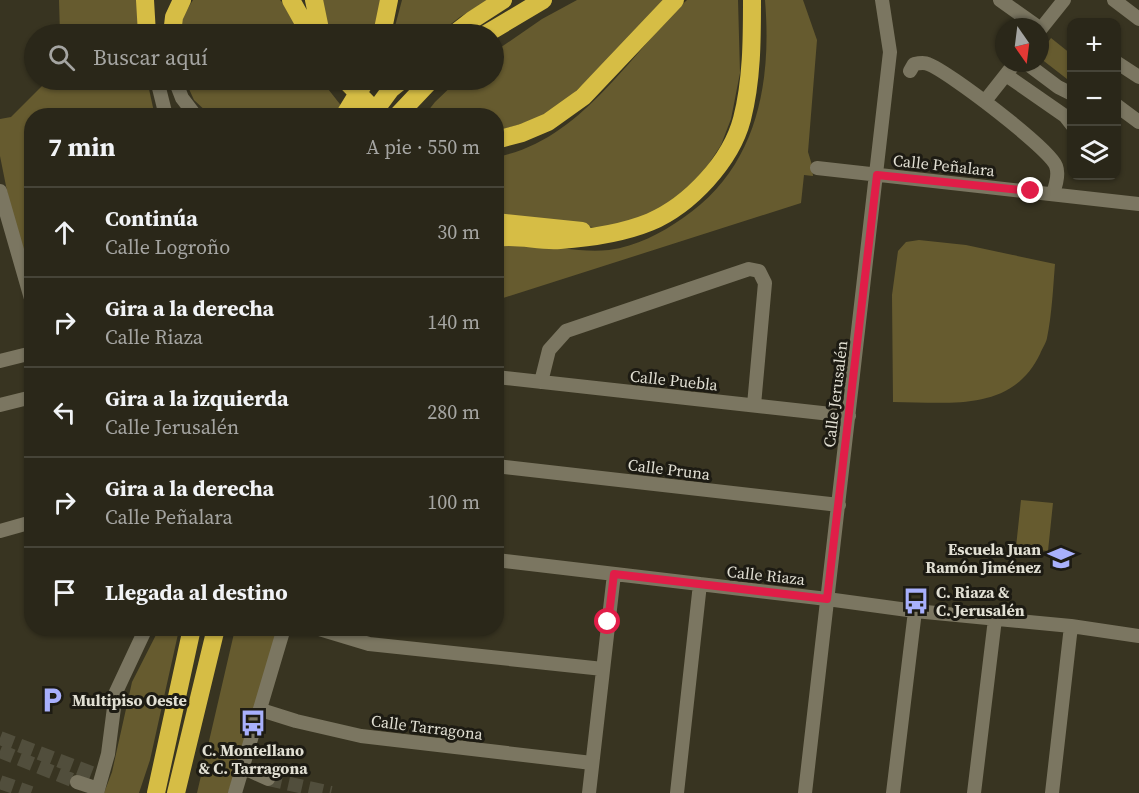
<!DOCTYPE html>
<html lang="es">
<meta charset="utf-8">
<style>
:root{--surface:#2a2719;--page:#363326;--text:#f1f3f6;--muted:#a5a5a2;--line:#464438}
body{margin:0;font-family:"Source Serif 4",serif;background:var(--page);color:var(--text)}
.controls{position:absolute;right:18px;top:18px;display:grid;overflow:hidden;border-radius:12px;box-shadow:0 2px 4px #0004}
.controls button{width:54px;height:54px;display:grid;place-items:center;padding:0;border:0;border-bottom:2px solid var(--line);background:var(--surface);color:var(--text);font:30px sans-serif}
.compass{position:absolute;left:995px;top:18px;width:54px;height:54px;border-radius:50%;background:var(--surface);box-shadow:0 2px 4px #0004;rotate:166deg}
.stop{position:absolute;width:18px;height:18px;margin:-14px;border:4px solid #e11d48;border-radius:50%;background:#fff}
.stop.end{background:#e11d48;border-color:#fff;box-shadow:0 2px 6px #0008}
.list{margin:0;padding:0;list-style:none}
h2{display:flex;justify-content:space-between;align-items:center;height:78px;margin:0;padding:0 24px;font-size:26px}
h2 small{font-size:20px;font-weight:400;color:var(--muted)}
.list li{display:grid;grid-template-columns:39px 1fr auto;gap:18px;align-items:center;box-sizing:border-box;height:90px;padding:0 24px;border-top:2px solid var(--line)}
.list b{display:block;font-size:22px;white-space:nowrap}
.list p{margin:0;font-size:20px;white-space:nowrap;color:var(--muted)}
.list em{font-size:20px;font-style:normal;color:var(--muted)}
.icon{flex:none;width:33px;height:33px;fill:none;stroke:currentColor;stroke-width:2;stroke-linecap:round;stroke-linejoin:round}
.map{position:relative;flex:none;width:1139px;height:793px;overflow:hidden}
.search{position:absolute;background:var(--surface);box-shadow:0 2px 4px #0004;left:24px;top:24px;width:480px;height:66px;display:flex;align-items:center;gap:15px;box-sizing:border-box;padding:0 21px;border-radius:33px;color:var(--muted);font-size:22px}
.panel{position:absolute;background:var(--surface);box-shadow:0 2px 4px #0004;left:24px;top:108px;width:480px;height:528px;border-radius:24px}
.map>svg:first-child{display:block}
.green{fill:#665b2f}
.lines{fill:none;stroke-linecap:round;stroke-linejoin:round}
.minor-tunnel{stroke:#514e3c;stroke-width:14;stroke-dasharray:14 7;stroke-linecap:butt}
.minor{stroke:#7b7661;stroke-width:14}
.highway{stroke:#d6bd45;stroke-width:18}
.route{stroke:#e11d48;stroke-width:8}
.labels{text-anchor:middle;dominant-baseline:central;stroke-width:6;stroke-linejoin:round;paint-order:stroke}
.street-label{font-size:16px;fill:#e1dfd3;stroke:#1d1b13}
.poi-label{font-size:16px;font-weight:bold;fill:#e1dfd3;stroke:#1d1b13;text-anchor:start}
</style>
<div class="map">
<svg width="1139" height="793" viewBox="0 0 1139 793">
<rect width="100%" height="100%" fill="#383421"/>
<path class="green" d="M59,0H139L140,34H60Z
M193,0H280L284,4L300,34H179L182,18Z
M320,0H385L379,34H328Z
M402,0H488L460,17L438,34H393Z
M577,0H667L558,109L538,119L497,131L496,116H424L435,102L458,80H494V52L542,19Z
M687,0H738L740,73L731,119L721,145L699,179L666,207L620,227H593L497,217V157C582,140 628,56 687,0Z
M765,0H803L817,40L808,152L812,165L813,176L804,175L801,203L497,300L496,248L500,246C510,245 521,244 531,245C557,246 582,253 609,250C637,246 660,234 683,218C757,168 772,84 765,0Z
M1051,38L1071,54V73L1067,79L1040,58V53Z
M46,80H147L154,112L153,116H32L31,280L10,206L0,156V119L11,117L44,84Z
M185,80H321L343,108L339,115H210L194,100Z
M919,240L966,245L1055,264C1053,288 1052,314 1047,338C1046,343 1042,349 1040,354C1012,413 948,402 893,402L892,295L898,251L906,242Z
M1021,500L1053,503L1048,551L1016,547Z
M159,629H179L178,634L150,760L139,793H104L112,772L132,682Z
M235,629H279L264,687L228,793H197Z"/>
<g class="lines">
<path class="minor-tunnel" d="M0,738L102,777
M0,751L77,782
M268,779L331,793
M0,782L31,793"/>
<path class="minor" d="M1000,0L1038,27
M1114,0L1139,19
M1040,30L1064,0
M1116,62L1139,77
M1026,63L1058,87L1072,94
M910,71L914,64C919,63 924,62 928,64C948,71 1050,149 1056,166C1059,174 1056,185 1053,193
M1006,75L1065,116L1072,125
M157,80L166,116
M175,80L182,98L195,115
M985,101L1015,63
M1116,105L1139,122
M817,168L1139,204
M0,191L32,302
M0,361L32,353
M496,377L849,416
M541,382L549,350L566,331L749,269L759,271L765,283L754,405
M0,405L32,397
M496,466L839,505
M0,531L32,522
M496,560L827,599L915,611L1071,626L1139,636
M316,628L369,644L603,669
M261,710L296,721L361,736L592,763
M242,767L268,779
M77,782L98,789
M97,793L108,754L116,692L146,628
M235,793L284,628
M589,793L614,574
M677,793L700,584
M805,793L890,52L882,0
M893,793L915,611
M974,793L995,619
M1052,793L1071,626"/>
<path class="highway" d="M145,0L147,34
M291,0L310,34
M314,0L321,34
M172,34L174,17L182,0
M382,34L389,0
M454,34L472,20L503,0
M486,34L543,0
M345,80L380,116
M344,116L366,80
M371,116L391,89L402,80
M397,116L431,80
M496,140L522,133L548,122L583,97L675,0
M496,222L582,231
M496,238C518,234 539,242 560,240C590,238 623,233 650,222C690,205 731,161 742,119C752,80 752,39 752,0
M156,793L192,628
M176,793L216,628"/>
</g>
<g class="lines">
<path class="route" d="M608,622L614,574L827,599L877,175L1031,191"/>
</g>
<defs>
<g id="school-bare" transform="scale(2.07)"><path d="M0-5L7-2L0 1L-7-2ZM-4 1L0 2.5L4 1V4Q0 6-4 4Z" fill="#a8b0fc" stroke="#1d1b13" stroke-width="2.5" paint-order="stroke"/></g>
<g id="bus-bare" transform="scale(2.07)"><path d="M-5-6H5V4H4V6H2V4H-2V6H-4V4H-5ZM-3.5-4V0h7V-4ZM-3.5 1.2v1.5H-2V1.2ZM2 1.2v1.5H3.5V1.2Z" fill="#a8b0fc" stroke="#1d1b13" stroke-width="2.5" paint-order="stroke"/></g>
<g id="parking-bare" transform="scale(2.07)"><path d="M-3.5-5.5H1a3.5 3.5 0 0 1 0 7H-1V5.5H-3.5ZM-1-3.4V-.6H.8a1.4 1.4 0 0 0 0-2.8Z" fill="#a8b0fc" stroke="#1d1b13" stroke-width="2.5" paint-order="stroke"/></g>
</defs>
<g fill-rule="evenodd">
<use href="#school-bare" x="1061" y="558"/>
<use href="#bus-bare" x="916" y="601"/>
<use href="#parking-bare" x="52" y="700"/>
<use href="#bus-bare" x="253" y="723"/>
</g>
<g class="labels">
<g class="street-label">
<text transform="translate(944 165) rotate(6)">Calle Peñalara</text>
<text transform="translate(674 380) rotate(6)">Calle Puebla</text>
<text transform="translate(835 394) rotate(-83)">Calle Jerusalén</text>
<text transform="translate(669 469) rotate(7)">Calle Pruna</text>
<text transform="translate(766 575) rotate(6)">Calle Riaza</text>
<text transform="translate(427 727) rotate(7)">Calle Tarragona</text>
</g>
<g class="poi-label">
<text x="1041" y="549" text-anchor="end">Escuela Juan<tspan x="1041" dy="18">Ramón Jiménez</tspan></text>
<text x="936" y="592">C. Riaza &amp;<tspan x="936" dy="18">C. Jerusalén</tspan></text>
<text x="72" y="700">Multipiso Oeste</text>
<text x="253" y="750" text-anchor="middle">C. Montellano<tspan x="253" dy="18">&amp; C. Tarragona</tspan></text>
</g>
</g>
</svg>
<div class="controls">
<button>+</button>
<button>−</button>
<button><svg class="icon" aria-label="layers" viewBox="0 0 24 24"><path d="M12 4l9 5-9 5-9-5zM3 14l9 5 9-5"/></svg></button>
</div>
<svg class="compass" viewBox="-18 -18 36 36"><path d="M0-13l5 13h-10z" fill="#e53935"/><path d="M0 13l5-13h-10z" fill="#a5a5a2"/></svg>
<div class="stop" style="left:608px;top:622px"></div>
<div class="stop end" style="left:1031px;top:191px"></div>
<div class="search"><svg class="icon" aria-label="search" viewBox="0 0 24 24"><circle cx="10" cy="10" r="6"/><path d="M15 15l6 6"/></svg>Buscar aquí</div>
<section class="panel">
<h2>7 min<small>A pie · 550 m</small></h2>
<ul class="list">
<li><svg class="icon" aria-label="ahead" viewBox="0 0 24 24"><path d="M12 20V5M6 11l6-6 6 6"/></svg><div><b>Continúa</b><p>Calle Logroño</p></div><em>30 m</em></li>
<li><svg class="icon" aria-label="right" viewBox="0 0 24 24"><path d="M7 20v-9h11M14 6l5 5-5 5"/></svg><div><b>Gira a la derecha</b><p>Calle Riaza</p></div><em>140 m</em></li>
<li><svg class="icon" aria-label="left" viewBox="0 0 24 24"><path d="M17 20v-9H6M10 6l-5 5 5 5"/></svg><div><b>Gira a la izquierda</b><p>Calle Jerusalén</p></div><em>280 m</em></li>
<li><svg class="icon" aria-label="right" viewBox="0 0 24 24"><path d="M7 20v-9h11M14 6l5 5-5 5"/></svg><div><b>Gira a la derecha</b><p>Calle Peñalara</p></div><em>100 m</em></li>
<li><svg class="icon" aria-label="arrive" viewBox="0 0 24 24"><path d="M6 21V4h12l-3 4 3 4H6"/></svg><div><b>Llegada al destino</b></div></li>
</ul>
</section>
</div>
